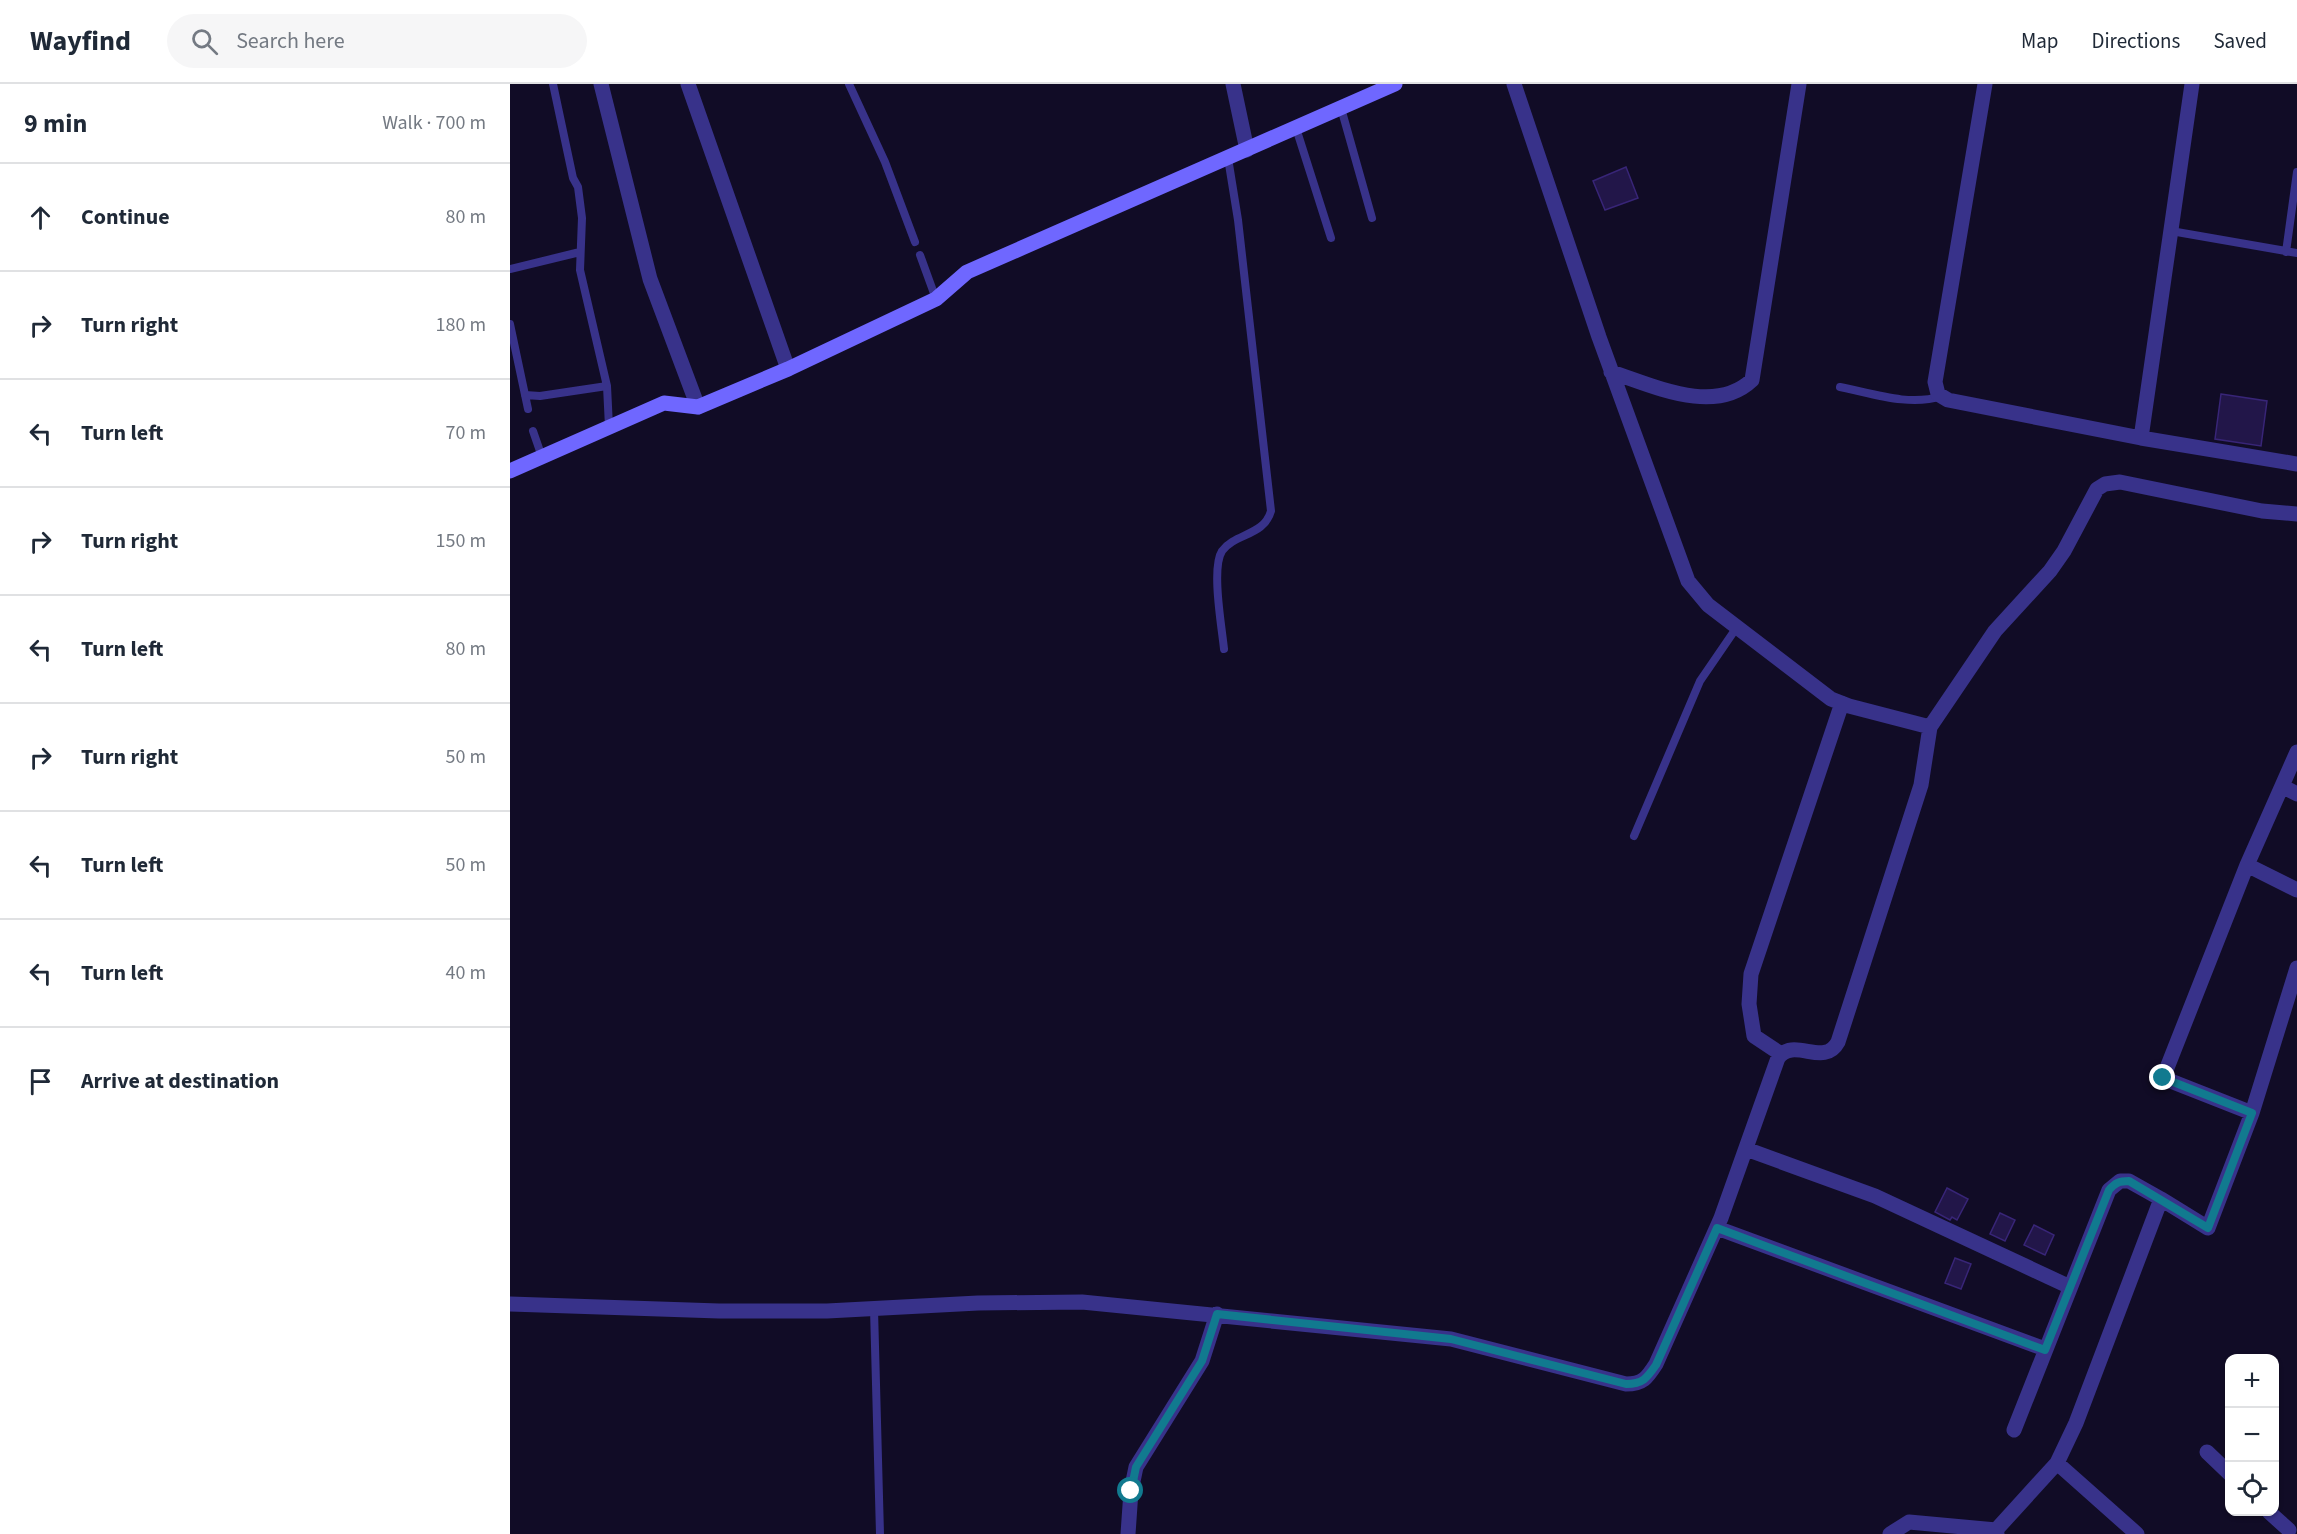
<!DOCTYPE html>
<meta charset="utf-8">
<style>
:root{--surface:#fff;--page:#f6f6f7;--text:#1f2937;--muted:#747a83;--line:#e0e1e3}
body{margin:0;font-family:"Source Sans 3",sans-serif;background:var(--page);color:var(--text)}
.controls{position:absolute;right:18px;bottom:18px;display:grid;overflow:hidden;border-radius:12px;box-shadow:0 2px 4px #0004}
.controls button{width:54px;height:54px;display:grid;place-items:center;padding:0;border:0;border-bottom:2px solid var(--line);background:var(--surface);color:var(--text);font:30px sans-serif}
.stop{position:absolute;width:18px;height:18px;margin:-14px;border:4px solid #117a8f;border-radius:50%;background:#fff}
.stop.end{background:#117a8f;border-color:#fff;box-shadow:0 2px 6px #0008}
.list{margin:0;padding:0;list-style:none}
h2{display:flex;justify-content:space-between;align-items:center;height:78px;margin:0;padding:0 24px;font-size:26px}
h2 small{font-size:20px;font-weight:400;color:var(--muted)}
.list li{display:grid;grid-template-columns:39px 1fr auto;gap:18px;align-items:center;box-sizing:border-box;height:108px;padding:0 24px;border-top:2px solid var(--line)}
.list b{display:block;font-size:22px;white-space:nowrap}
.list em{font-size:20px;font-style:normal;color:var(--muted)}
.icon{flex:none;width:33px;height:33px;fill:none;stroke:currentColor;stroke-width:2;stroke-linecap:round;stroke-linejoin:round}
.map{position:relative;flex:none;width:1787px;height:1450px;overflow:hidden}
header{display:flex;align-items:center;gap:36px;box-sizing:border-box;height:84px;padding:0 30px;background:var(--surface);border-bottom:2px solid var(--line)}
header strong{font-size:28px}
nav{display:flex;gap:33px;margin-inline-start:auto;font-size:21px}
.search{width:420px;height:54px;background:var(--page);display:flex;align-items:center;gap:15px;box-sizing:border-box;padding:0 21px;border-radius:33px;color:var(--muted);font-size:22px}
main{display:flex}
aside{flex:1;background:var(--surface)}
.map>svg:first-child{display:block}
.building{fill:#221649;stroke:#382577;stroke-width:1.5}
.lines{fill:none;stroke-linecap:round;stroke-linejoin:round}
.service{stroke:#38328a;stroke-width:8}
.minor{stroke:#38328a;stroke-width:15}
.secondary{stroke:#6f67ff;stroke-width:15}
.route{stroke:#117a8f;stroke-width:8}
</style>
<header>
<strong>Wayfind</strong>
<div class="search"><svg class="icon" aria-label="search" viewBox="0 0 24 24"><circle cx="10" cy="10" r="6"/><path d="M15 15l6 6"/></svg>Search here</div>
<nav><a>Map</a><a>Directions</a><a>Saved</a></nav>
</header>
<main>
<aside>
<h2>9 min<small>Walk · 700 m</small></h2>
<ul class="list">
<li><svg class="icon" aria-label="ahead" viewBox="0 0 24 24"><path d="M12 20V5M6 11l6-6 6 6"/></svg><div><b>Continue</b></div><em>80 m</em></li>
<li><svg class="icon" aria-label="right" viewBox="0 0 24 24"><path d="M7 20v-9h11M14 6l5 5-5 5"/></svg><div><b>Turn right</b></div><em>180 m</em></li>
<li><svg class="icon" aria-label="left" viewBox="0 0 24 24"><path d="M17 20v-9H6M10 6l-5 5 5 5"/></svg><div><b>Turn left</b></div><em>70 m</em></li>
<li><svg class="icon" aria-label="right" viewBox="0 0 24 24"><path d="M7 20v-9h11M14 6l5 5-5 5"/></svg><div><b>Turn right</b></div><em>150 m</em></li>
<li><svg class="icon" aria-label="left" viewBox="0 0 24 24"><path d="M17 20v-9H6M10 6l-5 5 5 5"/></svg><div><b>Turn left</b></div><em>80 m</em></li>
<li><svg class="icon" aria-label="right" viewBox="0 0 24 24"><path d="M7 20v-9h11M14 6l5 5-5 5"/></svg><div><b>Turn right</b></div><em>50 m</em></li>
<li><svg class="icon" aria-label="left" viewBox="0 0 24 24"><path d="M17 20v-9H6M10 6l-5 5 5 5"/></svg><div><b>Turn left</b></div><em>50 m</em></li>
<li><svg class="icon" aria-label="left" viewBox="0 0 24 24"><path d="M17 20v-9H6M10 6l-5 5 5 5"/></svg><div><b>Turn left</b></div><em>40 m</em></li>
<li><svg class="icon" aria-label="arrive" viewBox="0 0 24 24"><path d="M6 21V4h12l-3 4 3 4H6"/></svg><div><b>Arrive at destination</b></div></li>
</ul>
</aside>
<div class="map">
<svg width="1787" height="1450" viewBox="0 0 1787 1450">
<rect width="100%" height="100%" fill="#110c26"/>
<path class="building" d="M1116,83L1128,114L1095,126L1083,97Z
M1711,310L1757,317L1751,362L1705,355Z
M1437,1104L1458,1115L1447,1136L1442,1133L1440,1136L1425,1128Z
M1490,1129L1505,1136L1495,1157L1480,1150Z
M1524,1141L1544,1151L1535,1171L1514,1161Z
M1445,1174L1461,1180L1451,1205L1435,1199Z"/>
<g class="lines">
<path class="service" d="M43,0L63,94L68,103L72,134L70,186L97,302L99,343
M339,0L375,78L405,158
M831,24L862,134
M786,44L821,154
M1661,147L1787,169
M1776,168L1787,88
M410,171L426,215
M0,185L70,168
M0,240L18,325
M1330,303C1361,309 1400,323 1431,312
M15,311L30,312L97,302
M23,347L32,373
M714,565C712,544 701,484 712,467C725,449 754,452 761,427L728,136L718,74
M1124,752L1190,597L1227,543
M364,1225L370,1450"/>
<path class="minor" d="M91,0L140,195L188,323
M178,0L278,285
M723,0L737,66
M1004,0L1089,253L1178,497L1198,521L1321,615L1339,622L1420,643
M1475,0L1425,298L1428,310L1438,316L1631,354L1787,380
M1101,288C1142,301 1204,332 1242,296L1289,0
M1631,354L1682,0
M1772,702L1787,710
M1737,781L1787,806
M1271,970L1244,952L1239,920L1241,890L1332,619
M1742,1029L1653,994L1737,781L1787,668
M1236,1065L1365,1112L1558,1202
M1207,1144L1535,1265
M0,1220L209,1227H317L468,1219L572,1218L941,1255L1116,1300C1133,1300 1137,1294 1146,1280L1211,1134L1268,974C1284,952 1314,984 1328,958L1411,701L1420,643L1485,547L1540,487L1554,467L1587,405L1595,400L1610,398L1752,427L1787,430
M1504,1346L1599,1106L1610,1097H1619L1651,1115
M1697,1368L1720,1390
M1547,1379L1627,1450
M1759,1428L1779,1446
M1486,1446L1547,1379L1566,1339L1651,1115L1698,1144L1742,1029L1787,884
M618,1450L621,1407L626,1383L692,1277L707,1230
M1380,1450L1399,1438L1486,1446L1487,1450"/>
<path class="secondary" d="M0,387L154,319L188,323L278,285L426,215L457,188L885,0"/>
</g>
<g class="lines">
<path class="route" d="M621,1407L626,1383L692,1277L707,1230L941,1255L1116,1300C1133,1300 1137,1294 1146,1281L1207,1144L1535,1266L1599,1106C1605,1099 1609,1097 1619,1097L1698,1144L1742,1029L1653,994"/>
</g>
</svg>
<div class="controls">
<button>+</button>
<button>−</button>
<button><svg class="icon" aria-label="locate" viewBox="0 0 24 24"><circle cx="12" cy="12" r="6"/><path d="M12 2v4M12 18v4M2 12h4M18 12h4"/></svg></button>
</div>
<div class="stop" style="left:621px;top:1407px"></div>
<div class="stop end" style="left:1653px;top:994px"></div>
</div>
</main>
